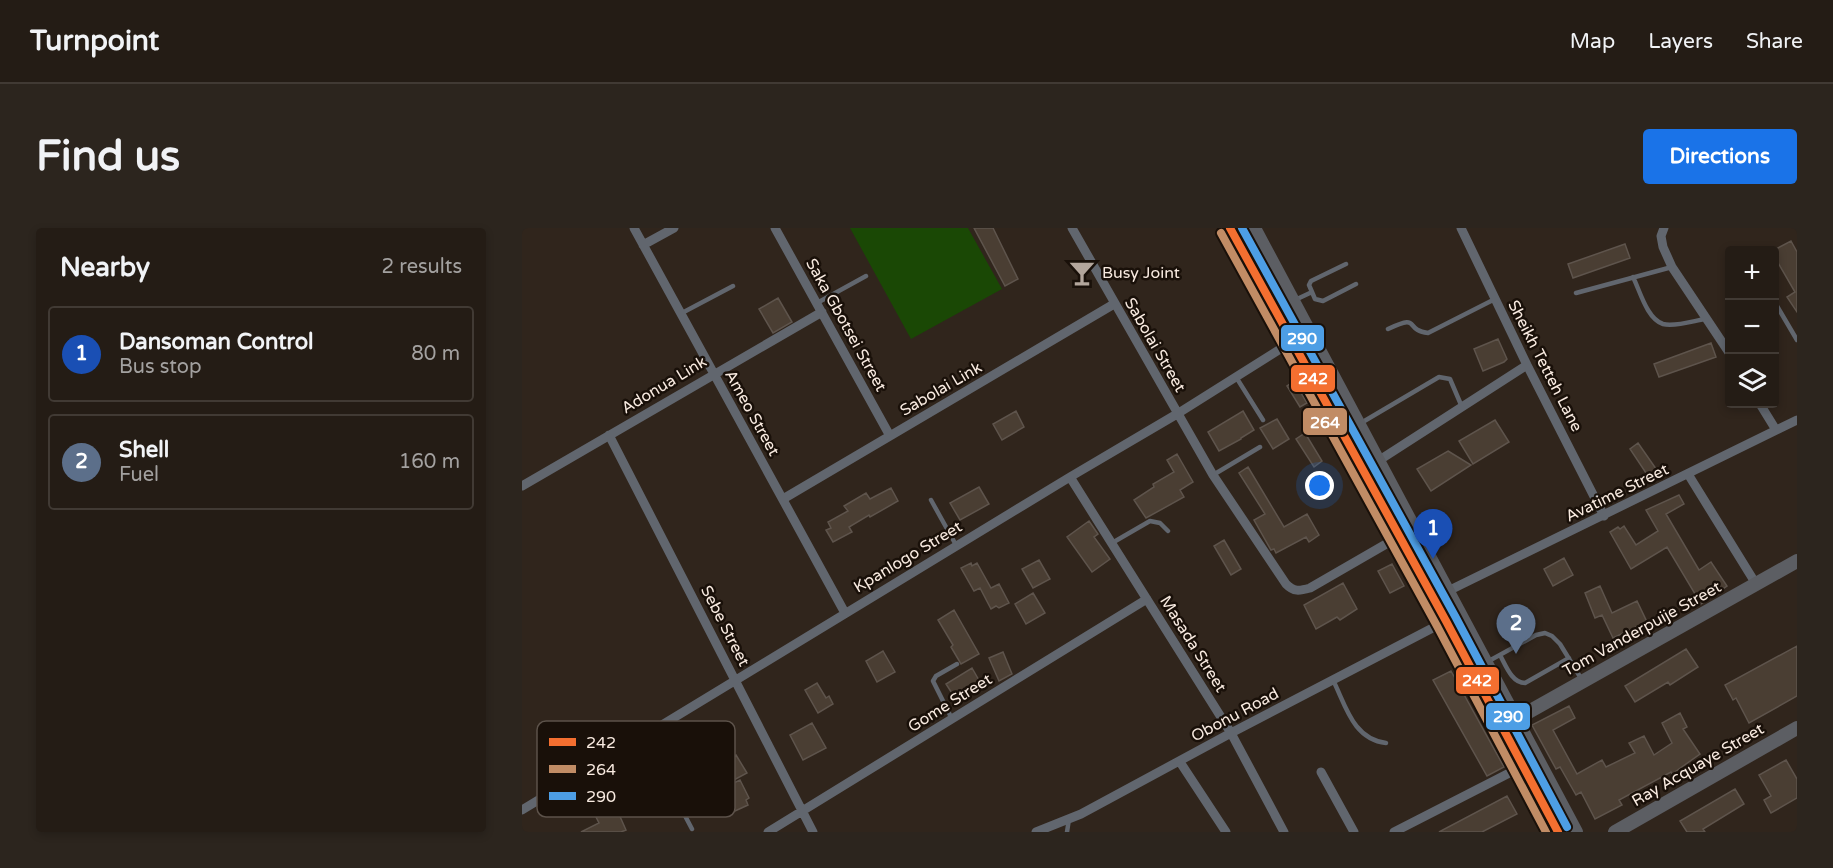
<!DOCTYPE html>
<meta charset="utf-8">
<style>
:root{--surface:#241c15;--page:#2c251e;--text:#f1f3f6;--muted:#a3a1a0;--line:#413a34;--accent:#1a73e8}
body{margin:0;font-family:"Varela Round",sans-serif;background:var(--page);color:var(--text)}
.controls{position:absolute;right:18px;top:18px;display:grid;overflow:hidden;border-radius:6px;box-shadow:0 3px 9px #0003}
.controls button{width:54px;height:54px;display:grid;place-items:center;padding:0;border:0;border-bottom:2px solid var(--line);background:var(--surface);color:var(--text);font:30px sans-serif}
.you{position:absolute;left:798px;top:258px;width:21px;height:21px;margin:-15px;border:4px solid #fff;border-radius:50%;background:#1a73e8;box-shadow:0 0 0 9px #1a73e833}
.badge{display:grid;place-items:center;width:39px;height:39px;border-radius:50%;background:var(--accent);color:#fff;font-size:20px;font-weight:700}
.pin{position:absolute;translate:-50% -50px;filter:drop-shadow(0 2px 3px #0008)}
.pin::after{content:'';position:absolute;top:32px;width:21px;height:18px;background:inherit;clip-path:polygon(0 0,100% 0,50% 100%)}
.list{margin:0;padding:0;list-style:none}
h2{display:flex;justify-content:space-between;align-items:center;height:78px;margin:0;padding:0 24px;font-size:26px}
h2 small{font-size:20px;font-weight:400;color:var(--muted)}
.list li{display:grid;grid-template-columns:39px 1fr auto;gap:18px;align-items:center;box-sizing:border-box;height:96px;margin:0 12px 12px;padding:0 12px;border:2px solid var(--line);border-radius:6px}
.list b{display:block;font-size:22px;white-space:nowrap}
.list p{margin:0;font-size:20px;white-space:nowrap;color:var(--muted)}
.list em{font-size:20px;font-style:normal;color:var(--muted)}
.icon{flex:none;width:33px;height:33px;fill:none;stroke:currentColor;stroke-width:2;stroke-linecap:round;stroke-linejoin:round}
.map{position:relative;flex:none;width:1275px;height:604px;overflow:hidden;border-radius:6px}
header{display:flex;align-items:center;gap:36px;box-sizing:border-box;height:84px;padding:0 30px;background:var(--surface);border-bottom:2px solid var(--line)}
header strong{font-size:28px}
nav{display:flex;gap:33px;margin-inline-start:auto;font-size:21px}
.intro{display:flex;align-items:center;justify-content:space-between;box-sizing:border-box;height:144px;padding:0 36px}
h1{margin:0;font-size:42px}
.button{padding:15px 27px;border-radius:6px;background:var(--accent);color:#fff;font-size:21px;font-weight:700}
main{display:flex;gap:36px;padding:0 36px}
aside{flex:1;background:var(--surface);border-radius:6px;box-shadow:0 3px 9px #0003}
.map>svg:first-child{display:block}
.green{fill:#1a4805}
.building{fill:#4a3e33;stroke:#5e544c;stroke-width:1.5}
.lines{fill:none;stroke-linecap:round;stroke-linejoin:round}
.lane{stroke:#61666e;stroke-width:4.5}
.street{stroke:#61666e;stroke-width:9}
.secondary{stroke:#5c5e63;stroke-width:14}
.bus-1-casing{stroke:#191009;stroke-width:12}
.bus-2-casing{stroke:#191009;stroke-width:12}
.bus-3-casing{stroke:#191009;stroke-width:12}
.bus-1{stroke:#f46f30;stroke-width:8}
.bus-2{stroke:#c18c65;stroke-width:8}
.bus-3{stroke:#4d9ee5;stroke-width:8}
.labels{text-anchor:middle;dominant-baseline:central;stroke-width:5;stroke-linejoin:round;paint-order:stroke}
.poi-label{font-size:16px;fill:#f9ebe1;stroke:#191009;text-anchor:start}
.street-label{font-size:16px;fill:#f9ebe1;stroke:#191009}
.key{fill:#191009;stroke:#5c524a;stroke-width:1.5}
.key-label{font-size:16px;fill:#f9ebe1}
.line-badge{stroke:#191009;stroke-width:2}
.badge-label{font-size:16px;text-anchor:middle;font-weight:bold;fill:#fff}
</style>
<header>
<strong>Turnpoint</strong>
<nav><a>Map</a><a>Layers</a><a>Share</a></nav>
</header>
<div class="intro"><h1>Find us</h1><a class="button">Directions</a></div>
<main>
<aside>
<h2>Nearby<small>2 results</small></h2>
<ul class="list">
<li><span class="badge" style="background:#1a4fb4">1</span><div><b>Dansoman Control</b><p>Bus stop</p></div><em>80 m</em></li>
<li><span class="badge" style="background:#5c6f8a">2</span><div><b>Shell</b><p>Fuel</p></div><em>160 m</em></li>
</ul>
</aside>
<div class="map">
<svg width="1275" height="604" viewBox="0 0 1275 604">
<rect width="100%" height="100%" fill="#30251c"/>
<path class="green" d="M328,0H446L480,61L389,111Z"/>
<path class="building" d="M452,0H471L496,51L483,58Z
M1269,13L1275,24V84L1265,69L1273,64L1252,28V22Z
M1103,16L1108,30L1051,50L1046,36Z
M256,70L270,94L251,105L237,81Z
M976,111L985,131L982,134L961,143L952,121Z
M1189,115L1194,129L1137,149L1132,136Z
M772,153L785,175L778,179L765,158Z
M494,183L502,199L480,212L471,196Z
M721,183L732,202L719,210V211L697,223L686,204Z
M755,191L767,211L751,221L738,200Z
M973,192L987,214L951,236L937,213Z
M783,205L800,233L792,239L774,211Z
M1116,215L1137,245L1128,251L1108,221Z
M926,223L949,237L909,263L895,241Z
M655,226L671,254L658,262L662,269L624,290L612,272L632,259L631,256L652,244L645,232Z
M726,239L762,299L785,286L797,307L787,314L784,309L754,325L752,321L749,322L732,292L743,286L717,245Z
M457,259L467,276L438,292L428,275Z
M369,260L376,273L348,289L347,287L327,299L330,304L311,314L304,302L309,300L306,294L326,283L322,278L344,265L348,271Z
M1157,267L1162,276L1144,286L1177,342L1189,334L1205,358L1179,376L1145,319L1109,341L1088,304L1096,299L1098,301L1102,298L1114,317L1136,303L1124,282Z
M567,293L576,306L572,309L588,331L570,344L545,309Z
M702,312L719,341L709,347L692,318Z
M1042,330L1051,347L1031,358L1022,341Z
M517,332L528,351L511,360L500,341Z
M449,335L450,338L455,335L469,360L477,356L487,375L477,380L474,378L469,381L458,360L452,363L439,340Z
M870,336L882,358L868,365L856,343Z
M821,355L835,381L818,392L815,389L794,401L782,377Z
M1078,358L1090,385L1115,373L1125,394L1091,410L1080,387L1073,390L1063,365Z
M511,365L523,385L504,396L493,376Z
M432,382L457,426L439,436L429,419L431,417L416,392Z
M1275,418V468L1227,495L1214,470L1211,472L1203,457Z
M1164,421L1176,439L1148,457L1146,454L1113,474L1103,458Z
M361,423L373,444L355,454L344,433Z
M481,424L490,446L477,453L467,430Z
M450,440L458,454L433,470L424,456Z
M929,443L982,539L965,548L911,452Z
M295,455L304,470L307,468L311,476L296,485L283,462Z
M1047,478L1053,490L1031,502L1055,546L1080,532L1084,539L1113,525L1107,515L1122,508L1132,527L1150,515L1140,495L1158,485L1165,499L1161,501L1178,526L1150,546L1149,544L1097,572L1100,577L1073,591L1059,564L1054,567L1038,539L1034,541L1010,497Z
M290,495L304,520L281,532L268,507Z
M214,527L225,545L210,553L199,535Z
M1264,532L1275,551V570L1249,585L1242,572L1249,568L1237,547Z
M218,552L227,570L224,572L226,577L213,583L201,560Z
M1213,561L1222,576L1181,601L1183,604H1165L1158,593Z
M985,568L995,586L960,604H917Z
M85,581L89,587L96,584L104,602L99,604H59L77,595L73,587Z"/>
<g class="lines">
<path class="lane" d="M1111,49C1118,63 1125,91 1141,96C1153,99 1171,93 1183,91
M790,64L787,57L789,53L824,36
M1054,65L1150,39
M773,72L790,64L793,71L801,73L834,56
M1252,73L1275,112
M295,75L344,48
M158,86L211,58
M866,101C900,85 881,102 906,105L973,71
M714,149L741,192
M839,195L917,149L928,151L940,179
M691,247L738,219
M409,272L434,317
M590,315L628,293L638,295L646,303
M978,427C984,438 990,455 1003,455L1047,430
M965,434L1014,407L1023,405L1030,408L1038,416L1060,452
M811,452C824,478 831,511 864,515
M430,491L411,453L414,448L435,436
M121,508L170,601
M545,604L547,591"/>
<path class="street" d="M112,0L323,385
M253,0L368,208
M550,0L691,247L764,356C772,364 777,363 788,360L878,308
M939,0L1005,137L1082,288
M1142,0L1139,8L1141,19L1150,39L1208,126
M121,17L152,0
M1238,176L1254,202
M87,207L291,604
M856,233L1005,137
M1166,246L1234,356
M548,249L709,505L762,604
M0,258L300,84
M261,271L592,76
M926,363L1275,192
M658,534L704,604
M799,544L832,604
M0,582L548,249L655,186L771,113L789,105
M246,604L625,371
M514,604L559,586L709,505L924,393
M872,604L1001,538"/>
<path class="secondary" d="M708,0L924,393L1036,604
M732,0L1054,604
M987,495L1275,333
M1093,604L1275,500"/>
<g class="bus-1-casing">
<path id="bus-1" d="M708,0L924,393L1036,604"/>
</g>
<g class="bus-2-casing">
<path id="bus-2" d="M699,5L915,398L1024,604"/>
</g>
<g class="bus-3-casing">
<path id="bus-3" d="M720,0L933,388L1045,599"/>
</g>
<use href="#bus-1" class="bus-1"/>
<use href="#bus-2" class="bus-2"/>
<use href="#bus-3" class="bus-3"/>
</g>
<defs>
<g id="bar-bare" transform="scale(2.07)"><path d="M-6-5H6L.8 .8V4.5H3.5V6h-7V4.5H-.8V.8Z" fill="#b3a69c" stroke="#191009" stroke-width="2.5" paint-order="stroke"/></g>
</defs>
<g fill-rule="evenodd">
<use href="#bar-bare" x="560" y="45"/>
</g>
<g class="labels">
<g class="poi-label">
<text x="580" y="45">Busy Joint</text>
</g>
<g class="street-label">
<text transform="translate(324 97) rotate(61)">Saka Gbotsei Street</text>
<text transform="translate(633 117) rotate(60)">Sabolai Street</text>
<text transform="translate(1023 138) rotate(63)">Sheikh Tetteh Lane</text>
<text transform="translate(142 157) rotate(-31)">Adonua Link</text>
<text transform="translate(419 161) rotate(-30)">Sabolai Link</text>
<text transform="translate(230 185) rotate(61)">Ameo Street</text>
<text transform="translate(1095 265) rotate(-26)">Avatime Street</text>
<text transform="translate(386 329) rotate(-31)">Kpanlogo Street</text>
<text transform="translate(203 398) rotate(63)">Sebe Street</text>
<text transform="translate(1120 401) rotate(-29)">Tom Vanderpuije Street</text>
<text transform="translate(671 416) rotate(58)">Masada Street</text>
<text transform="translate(428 475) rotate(-32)">Gome Street</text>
<text transform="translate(713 487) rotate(-28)">Obonu Road</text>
<text transform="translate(1176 537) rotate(-30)">Ray Acquaye Street</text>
</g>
</g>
<rect x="15" y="493" width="198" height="96" rx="9" class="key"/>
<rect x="27" y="510" width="27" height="8" fill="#f46f30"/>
<rect x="27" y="537" width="27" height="8" fill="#c18c65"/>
<rect x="27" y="564" width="27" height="8" fill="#4d9ee5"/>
<g class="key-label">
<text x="64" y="520">242</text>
<text x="64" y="547">264</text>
<text x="64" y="574">290</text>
</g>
<g class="line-badge">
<rect x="758" y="96" width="45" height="28" rx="6" fill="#4d9ee5"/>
<rect x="768" y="136" width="46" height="29" rx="6" fill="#f46f30"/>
<rect x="780" y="179" width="46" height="29" rx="6" fill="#c18c65"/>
<rect x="933" y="438" width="45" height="29" rx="6" fill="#f46f30"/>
<rect x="963" y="474" width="46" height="29" rx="6" fill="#4d9ee5"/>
</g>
<g class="badge-label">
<text x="780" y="116">290</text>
<text x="791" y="156">242</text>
<text x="803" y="200">264</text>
<text x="955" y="458">242</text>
<text x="986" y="494">290</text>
</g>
</svg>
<div class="controls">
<button>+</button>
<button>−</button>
<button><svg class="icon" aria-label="layers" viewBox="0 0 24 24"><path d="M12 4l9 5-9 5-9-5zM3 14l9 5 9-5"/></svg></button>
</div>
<div class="you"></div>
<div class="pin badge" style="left:911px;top:331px;background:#1a4fb4">1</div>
<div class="pin badge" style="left:994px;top:426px;background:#5c6f8a">2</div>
</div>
</main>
